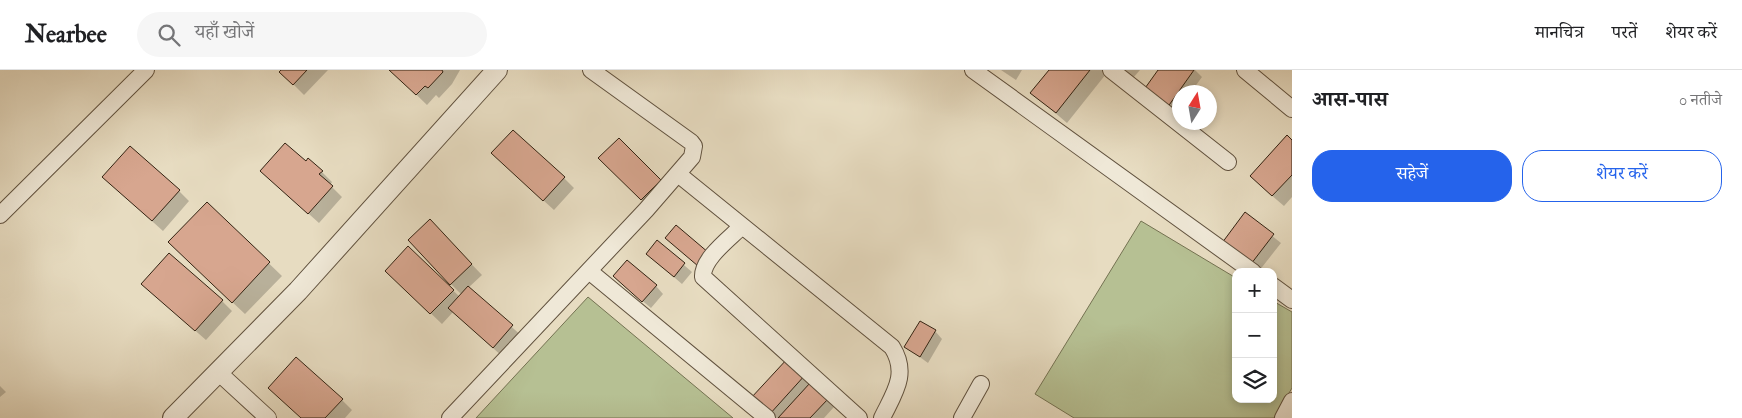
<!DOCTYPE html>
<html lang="hi">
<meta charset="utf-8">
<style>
:root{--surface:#fff;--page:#f6f6f6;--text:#202124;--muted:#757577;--line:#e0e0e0;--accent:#2563eb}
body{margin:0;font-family:"IM FELL Double Pica","Noto Serif Devanagari",serif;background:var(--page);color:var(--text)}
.controls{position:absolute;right:15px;bottom:15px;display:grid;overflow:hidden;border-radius:10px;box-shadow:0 2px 8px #0003}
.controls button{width:45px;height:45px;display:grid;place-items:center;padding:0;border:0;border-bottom:1px solid var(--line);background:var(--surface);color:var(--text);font:25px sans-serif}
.compass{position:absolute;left:1172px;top:15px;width:45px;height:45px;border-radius:50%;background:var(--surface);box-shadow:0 2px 8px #0003;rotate:11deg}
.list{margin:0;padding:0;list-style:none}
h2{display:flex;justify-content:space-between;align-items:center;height:65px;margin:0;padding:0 20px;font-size:21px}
h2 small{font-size:16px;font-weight:400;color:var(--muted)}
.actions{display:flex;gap:10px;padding:15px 20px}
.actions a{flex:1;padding:11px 0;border:1px solid var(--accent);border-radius:20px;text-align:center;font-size:18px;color:var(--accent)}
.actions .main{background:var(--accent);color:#fff}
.icon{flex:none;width:28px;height:28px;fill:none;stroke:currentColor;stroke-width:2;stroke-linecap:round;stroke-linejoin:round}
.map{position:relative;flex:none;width:1292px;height:348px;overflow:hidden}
header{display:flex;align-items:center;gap:30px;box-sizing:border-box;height:70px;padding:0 25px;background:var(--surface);border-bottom:1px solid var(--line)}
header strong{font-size:24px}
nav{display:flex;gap:28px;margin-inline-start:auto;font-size:18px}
.search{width:350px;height:45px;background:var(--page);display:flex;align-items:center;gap:12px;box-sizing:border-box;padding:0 18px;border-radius:28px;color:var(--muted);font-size:19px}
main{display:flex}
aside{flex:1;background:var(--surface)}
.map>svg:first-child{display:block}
.green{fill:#b6c093;stroke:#747252}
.shadow{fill:#0003}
.building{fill:#d7a68f;stroke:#332312}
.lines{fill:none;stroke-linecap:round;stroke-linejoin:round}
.minor-casing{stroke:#60513e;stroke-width:18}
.tertiary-casing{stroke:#60513e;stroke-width:22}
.minor{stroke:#efe8d7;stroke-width:16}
.tertiary{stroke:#efe8d7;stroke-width:20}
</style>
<header>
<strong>Nearbee</strong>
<div class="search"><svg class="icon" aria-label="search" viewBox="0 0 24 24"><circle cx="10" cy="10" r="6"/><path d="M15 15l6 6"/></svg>यहाँ खोजें</div>
<nav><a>मानचित्र</a><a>परतें</a><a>शेयर करें</a></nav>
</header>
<main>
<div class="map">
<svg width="1292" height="348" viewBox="0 0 1292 348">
<rect width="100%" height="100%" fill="#e7dcc1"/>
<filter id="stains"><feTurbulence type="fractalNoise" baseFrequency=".004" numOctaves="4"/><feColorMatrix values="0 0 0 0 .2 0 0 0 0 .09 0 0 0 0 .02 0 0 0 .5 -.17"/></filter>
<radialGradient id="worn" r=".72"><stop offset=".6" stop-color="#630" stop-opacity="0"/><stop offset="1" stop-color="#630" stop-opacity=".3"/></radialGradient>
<path class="green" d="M1141,151L1236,208V329H1273V231L1292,242V318L1274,348H1074L1035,324Z
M588,227L733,348H476Z"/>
<path class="shadow" d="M283,0H328L304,25L281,2Z
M391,0H460L452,14L439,28L436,25L427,35Z
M1001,0H1022L1016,10Z
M1050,0H1102L1106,4L1067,53L1032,23Z
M1123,0H1140L1133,8Z
M1160,0H1195L1202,7L1191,22H1180V39L1175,45L1153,29Z
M619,69L671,121L652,140L600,88Z
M1292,71V127L1284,136L1262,117Z
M306,93L322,102L332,112L330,115L342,127L319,153L272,111Z
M503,94L564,108L574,118L554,140Z
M114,117L179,121L189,131L163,161Z
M207,134L282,206L245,244L182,185Z
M1245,144L1281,173L1259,201L1231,180Z
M430,151L482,205L468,218L523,267L504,288L453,242L442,254L397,211L408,178L460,227L462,225L451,214Z
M657,172L692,202L682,214L647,184Z
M622,214L656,216L663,224L651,238Z
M153,224L222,231L232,241L206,270Z
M935,261L942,269L928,293L906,277Z
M788,289L834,337L824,348H774L760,335Z
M0,316L6,322L0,327Z
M342,330L352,340L345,348H302Z"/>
<path class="building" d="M281,0H307L293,15L279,2Z
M389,0H442L443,2L428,18L425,16L416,25Z
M1049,0H1090L1056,43L1030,23Z
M1158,0H1194L1167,38L1143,21Z
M513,60L565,107L543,131L491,83Z
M1287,65L1292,70V105L1272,126L1250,106Z
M619,68L661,110L641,130L598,88Z
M285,73L306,91L308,88L323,101L319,104L333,116L308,144L260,101Z
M130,76L180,120L152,151L102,107Z
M207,132L270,192L232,233L168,172Z
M1245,142L1274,164L1251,194L1222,173Z
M430,149L472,194L450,215L408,170Z
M676,155L709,183L698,196L665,168Z
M657,170L685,193L674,207L646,184Z
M408,176L454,220L430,244L385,201Z
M169,183L223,230L195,261L141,214Z
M627,190L657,215L642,232L613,206Z
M468,216L513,255L493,278L448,238Z
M920,251L936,260L920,287L904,277Z
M296,287L343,329L325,348H301L268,318Z
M788,288L806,304L769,345L751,328Z
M810,313L828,329L810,348H778Z"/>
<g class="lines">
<g class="minor-casing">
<path id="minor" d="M973,0L1253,202
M1111,0L1228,92
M1245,0L1292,39
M678,104L892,277C909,304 894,323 882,348
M0,145L146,0
M741,157C729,169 702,189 703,207L859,348
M589,201L767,348
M1273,216L1292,230
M218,302L268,348
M450,348L646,140L692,87L694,76L691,72L591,0
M962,348L981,314
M1283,348L1292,331"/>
</g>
<g class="tertiary-casing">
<path id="tertiary" d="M173,348L298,221L497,0"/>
</g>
<use href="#minor" class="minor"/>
<use href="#tertiary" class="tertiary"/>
</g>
<rect width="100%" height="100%" filter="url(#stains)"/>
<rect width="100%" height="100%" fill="url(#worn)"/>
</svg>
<div class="controls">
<button>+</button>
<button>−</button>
<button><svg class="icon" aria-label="layers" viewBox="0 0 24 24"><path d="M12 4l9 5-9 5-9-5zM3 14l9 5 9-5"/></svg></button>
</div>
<svg class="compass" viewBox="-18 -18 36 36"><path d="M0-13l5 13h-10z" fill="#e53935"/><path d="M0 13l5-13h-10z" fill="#757577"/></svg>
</div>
<aside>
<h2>आस-पास<small>0 नतीजे</small></h2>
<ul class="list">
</ul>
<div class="actions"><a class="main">सहेजें</a><a>शेयर करें</a></div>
</aside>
</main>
